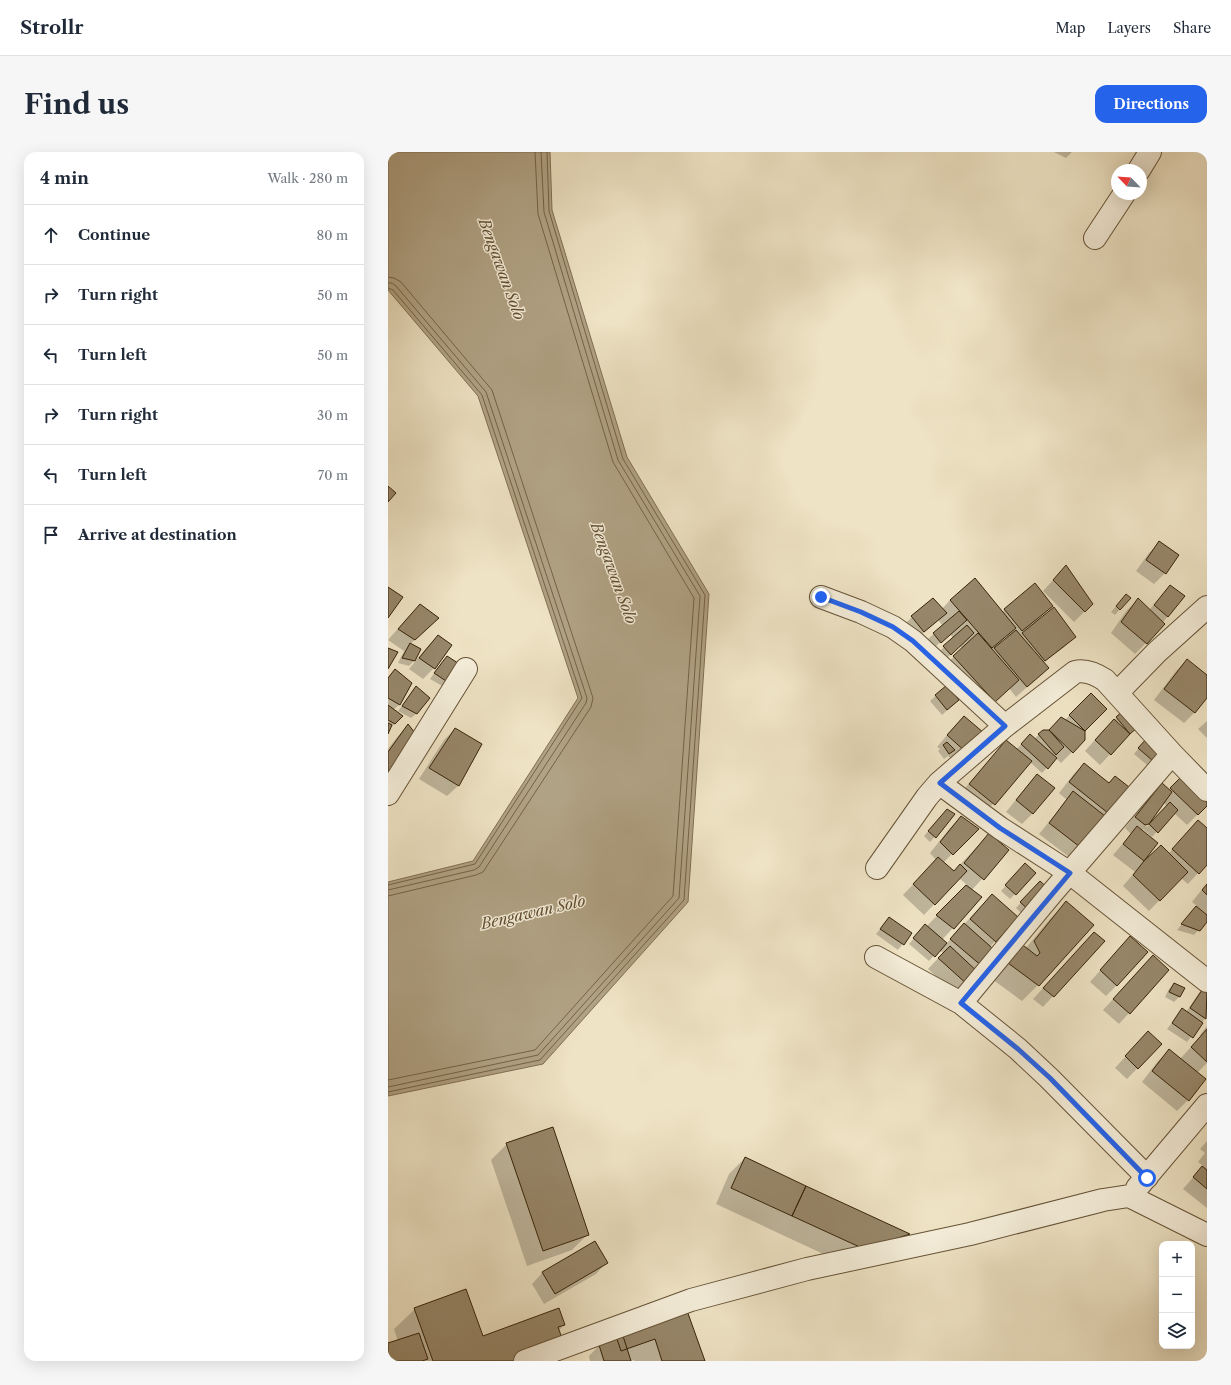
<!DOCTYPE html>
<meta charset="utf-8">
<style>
:root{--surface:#fff;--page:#f6f6f7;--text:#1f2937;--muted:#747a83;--line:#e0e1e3;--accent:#2563eb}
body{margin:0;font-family:"Libre Caslon Text",serif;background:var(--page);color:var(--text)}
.controls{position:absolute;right:12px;bottom:12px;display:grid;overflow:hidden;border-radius:8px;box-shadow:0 4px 16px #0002}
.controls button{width:36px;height:36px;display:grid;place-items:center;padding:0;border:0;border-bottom:1px solid var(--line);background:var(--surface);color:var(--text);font:20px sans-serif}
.compass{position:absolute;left:723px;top:12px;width:36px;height:36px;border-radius:50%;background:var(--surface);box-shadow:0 4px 16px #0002;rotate:295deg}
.stop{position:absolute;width:12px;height:12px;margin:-9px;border:3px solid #2563eb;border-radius:50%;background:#fff}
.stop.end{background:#2563eb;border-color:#fff;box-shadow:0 1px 4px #0008}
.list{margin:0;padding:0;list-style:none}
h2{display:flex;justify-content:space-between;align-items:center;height:52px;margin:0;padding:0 16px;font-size:17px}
h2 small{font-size:13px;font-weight:400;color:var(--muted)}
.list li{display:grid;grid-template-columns:26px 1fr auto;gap:12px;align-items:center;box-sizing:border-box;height:60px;padding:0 16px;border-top:1px solid var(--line)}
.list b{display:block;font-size:15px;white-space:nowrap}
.list em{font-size:13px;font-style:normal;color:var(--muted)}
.icon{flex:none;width:22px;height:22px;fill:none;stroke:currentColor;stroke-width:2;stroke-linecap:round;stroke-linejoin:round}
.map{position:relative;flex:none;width:819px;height:1209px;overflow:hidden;border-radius:12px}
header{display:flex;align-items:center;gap:24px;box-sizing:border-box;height:56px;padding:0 20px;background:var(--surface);border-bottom:1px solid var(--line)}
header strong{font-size:19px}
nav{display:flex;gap:22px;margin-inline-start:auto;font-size:14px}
.intro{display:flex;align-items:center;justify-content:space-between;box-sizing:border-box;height:96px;padding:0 24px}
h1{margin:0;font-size:28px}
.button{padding:10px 18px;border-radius:12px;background:var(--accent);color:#fff;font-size:14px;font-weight:700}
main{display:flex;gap:24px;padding:0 24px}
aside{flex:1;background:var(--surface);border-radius:12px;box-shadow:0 4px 16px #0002}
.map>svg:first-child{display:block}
.water{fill:#b0a284;stroke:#806f52}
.shadow{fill:#0003;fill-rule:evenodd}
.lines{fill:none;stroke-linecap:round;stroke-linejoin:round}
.shore{stroke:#746246;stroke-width:1}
.building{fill:#97876a;stroke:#382308}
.minor-casing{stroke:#665337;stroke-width:24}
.minor{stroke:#f4edd9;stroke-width:22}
.route{stroke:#2563eb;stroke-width:5}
.labels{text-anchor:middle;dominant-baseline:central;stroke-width:3;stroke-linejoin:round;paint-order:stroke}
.water-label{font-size:15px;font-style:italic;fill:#624f33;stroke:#f4edd9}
</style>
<header>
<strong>Strollr</strong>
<nav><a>Map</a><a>Layers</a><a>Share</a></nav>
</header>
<div class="intro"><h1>Find us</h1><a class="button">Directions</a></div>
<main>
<aside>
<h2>4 min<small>Walk · 280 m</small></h2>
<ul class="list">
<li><svg class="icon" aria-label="ahead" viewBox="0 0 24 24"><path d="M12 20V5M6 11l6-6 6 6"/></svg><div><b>Continue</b></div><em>80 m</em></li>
<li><svg class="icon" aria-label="right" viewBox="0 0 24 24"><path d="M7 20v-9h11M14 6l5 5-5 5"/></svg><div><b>Turn right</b></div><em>50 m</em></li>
<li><svg class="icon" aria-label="left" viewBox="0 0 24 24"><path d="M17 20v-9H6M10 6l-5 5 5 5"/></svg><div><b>Turn left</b></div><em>50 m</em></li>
<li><svg class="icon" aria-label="right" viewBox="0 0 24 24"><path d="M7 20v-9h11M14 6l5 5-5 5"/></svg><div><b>Turn right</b></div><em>30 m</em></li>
<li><svg class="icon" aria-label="left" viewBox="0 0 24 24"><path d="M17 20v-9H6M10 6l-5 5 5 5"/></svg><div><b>Turn left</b></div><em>70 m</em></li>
<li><svg class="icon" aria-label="arrive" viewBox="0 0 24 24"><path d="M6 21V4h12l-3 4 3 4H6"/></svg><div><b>Arrive at destination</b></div></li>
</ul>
</aside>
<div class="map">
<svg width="819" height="1209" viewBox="0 0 819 1209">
<rect width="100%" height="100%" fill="#eee3c4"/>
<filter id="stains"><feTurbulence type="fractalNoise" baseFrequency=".005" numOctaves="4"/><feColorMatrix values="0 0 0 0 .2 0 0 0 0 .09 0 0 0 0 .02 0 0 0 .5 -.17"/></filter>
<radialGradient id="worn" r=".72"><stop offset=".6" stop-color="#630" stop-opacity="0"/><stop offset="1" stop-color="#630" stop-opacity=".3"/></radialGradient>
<path class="water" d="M0,0H162L164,58L239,305L321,442L300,750L155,912L0,944V730L85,709L190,546L90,244L0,138Z"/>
<path class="shadow" d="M666,0H684L678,6Z
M772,390L790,403L777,421L766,432L748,419L761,401Z
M677,415L704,452L686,470L655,439Z
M647,433L664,454L651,467L686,485L675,496L655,511L660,516L628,545L621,536L602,552L555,515L574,497L572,494L558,507L551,500L565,486L562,482L547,495L540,487L555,474L550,468L525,490L513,476L524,465L554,457L562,448L614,460ZM619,484L620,486L613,492L612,491Z
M782,434L780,464L758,491L747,502L723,481L739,458L750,448L761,458Z
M742,446L727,463L723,460L733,448Z
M21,464L39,477L22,492L26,509L21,514L10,511L16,499L0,488Z
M50,484L62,494L46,516L35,527L21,517L39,495Z
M799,508L819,524V545L807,560L796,571L766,548L788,519Z
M54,510L71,514L56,535L42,527Z
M7,519L23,531L11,553L5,558L13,564L0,579V525Z
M559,534L565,553L554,563L542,549Z
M28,536L29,561L23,566L10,559Z
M703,542L718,557L696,579V588L673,611L668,606L654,621L642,610L595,663L571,643L618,589L628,598L637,588L646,587L655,579H661L673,566L677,568Z
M736,559L744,579L712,613L697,599L715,579Z
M819,569V586L810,577Z
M20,573L0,627V597L10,584Z
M565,576L594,581L568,611L560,604L556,607L550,599L552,597L549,595Z
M67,577L93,592L70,634L59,644L31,627L56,588Z
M755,591L773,598L759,613L746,602Z
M696,612L720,631L727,625L719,660L681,705L651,682L679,648L671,641L685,623Z
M649,623L665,636L644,662L634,672L618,660L639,634Z
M796,623L819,653L799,673L786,661L764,685L755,677L753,679L769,691L755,710L780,702L800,680L819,678V711L800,732L793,726L761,759L735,734L747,720L725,703L743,682L737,676L763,643L774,633L781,638ZM775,650L779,654L759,675L758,674Z
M566,663L542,690L536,684L554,664Z
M573,665L589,677L555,711L565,720L601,682L620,698L584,738L593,745L554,788L558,792L593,754L628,765L602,795L611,803L570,844L540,817L555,801L551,798L541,809L521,792L532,779L538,775L579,733L571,726L536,763L515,743L548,708L542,701L562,676Z
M632,718L627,742L622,747L613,739Z
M652,730L638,766L628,756Z
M819,731V768L806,783L789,778L809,754L804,750Z
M678,751L650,833L634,849L601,825L638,796L662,767Z
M501,766L523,781L510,798L488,782Z
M715,790L655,855L645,847L696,792Z
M732,796L729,833L718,844L702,830Z
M765,804L780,818L731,872L715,858Z
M786,832L791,845L786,850L777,845L781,837Z
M816,836L819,838V864L799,890L779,877L794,858L798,860L811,841Z
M819,874V911L809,921L800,948L789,959L754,930L770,909L781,899L792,907L813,884L812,883Z
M750,891L773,892L739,927L727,916Z
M819,989V1056L795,1037L815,1014L810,1010L817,1001L812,997Z
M119,992L200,1082L184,1098L139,1114L103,1008Z
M357,1006L520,1082L505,1098L459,1113L328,1052L341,1022Z
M206,1090L218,1111L208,1122L156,1152L144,1132L154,1121Z
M296,1154L316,1209H246V1208L242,1209H202L201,1204L226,1178Z
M27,1157L95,1185L176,1173L170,1179L157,1209H0V1192L10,1189L6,1177Z"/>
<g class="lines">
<path class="shore" d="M0,125L6,126L13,130L104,238L205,546L203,555L95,720L88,723L0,744
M0,131H4L8,134L98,240L199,546L198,551L91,715L86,718L0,738
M0,136L5,138L94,243L194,546L87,712L0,733
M0,928L147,898L285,744L306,446L225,310L150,62L147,0
M0,935L150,903L291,746L312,444L230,308L156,60L153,0
M0,940L152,908L296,748L317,443L235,307L161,59L159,0"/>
</g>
<path class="building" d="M0,334L8,341L0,350Z
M771,389L791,403L778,422L758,408Z
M678,413L705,452L697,460L665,428Z
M587,426L628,476L604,496L562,448Z
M647,431L665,454L634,479L616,457Z
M782,433L797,444L780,465L766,453Z
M0,435L15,445L0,466Z
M738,442L743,446L732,458L728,454Z
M545,446L559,461L536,480L523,464Z
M750,446L777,472L759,492L733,470Z
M32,452L51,466L27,488L10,477Z
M666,455L688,485L657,509L634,481Z
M571,459L579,468L553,491L545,481Z
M579,473L586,481L563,503L555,494Z
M628,478L661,516L639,535L606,496Z
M590,481L631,528L607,550L565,504Z
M50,483L64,493L47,517L31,506Z
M22,491L33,497L27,509L14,506Z
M0,496L10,500L0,517Z
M59,504L73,513L61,531L46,521Z
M799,507L819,523V546L807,561L776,537Z
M7,517L24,531L12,553L0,546V526Z
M559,533L571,548L559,558L547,543Z
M28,534L42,546L29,562L14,554Z
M703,541L719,557L697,579L681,563Z
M0,553L15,564L7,572L0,568Z
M736,558L751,574L742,582L728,565Z
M576,564L596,581L579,601L559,583Z
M673,565L697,579V588L685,601L661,578Z
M726,567L742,582L723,603L707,588Z
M0,571L4,573L0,582Z
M20,572L31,586L7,621L0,618V600Z
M67,576L94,592L71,634L41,616Z
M655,578H661L676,595L668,603L650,582Z
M642,582L669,606L660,617L633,592Z
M760,585L775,598L765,609L750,596Z
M618,588L644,609L607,653L581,632Z
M559,590L567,598L561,602L555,593Z
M696,611L721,631L727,624L741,635L720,661L681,630Z
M649,622L667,636L645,662L628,648Z
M796,622L819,644V654L810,663L782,636Z
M774,631L784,640L761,672L757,673L747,665Z
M685,639L717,664L692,695L661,671Z
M782,650L790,658L770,681L761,672Z
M559,657L567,662L548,686L540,679Z
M573,664L591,677L565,703L552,690Z
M810,668L819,676V713L811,722L784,697Z
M749,674L770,691L756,709L735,692Z
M601,681L621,698L596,728L576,711Z
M773,693L800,720L772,749L745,723L756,709Z
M550,705L566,719L572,712L579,719L547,753L525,732Z
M637,711L648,721L628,743L617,733Z
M652,729L664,740L644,761L632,750Z
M819,732V743L814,738Z
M578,733L594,745L566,777L548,763Z
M604,742L630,765L608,790L582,767Z
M678,749L706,773L651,834L616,808L631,790L649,804L652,801L646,789Z
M808,754L819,763V770L812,779L793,772Z
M501,765L524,781L516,793L492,777Z
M576,771L612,803L595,815L562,787Z
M537,772L559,791L547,805L525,786Z
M706,780L717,789L666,845L655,836Z
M742,784L760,800L729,834L712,818Z
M562,794L592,822L581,834L550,806Z
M765,803L781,818L742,862L725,847Z
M786,831L797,836L792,845L781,840Z
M816,835L819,837L818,867L802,856Z
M794,856L815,871L805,886L784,871Z
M819,877V910L803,895Z
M760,879L774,892L750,917L737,904Z
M781,897L818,927L801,949L764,919Z
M165,975L201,1083L155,1099L118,991Z
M357,1005L418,1034L404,1064L343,1036Z
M814,1014L819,1018V1037L805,1025Z
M418,1034L522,1082L476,1097L404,1064Z
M207,1089L220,1111L167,1142L154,1120Z
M78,1137L95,1184L171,1156L177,1173L170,1175L176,1192L128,1209H45L26,1156Z
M297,1153L317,1209H274L267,1187L233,1199L226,1178Z
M31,1181L40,1207L34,1209H0V1191Z
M235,1184L243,1209H216L211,1193Z"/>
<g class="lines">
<g class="minor-casing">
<path id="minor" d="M751,18L762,0
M707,86L736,42
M433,445L473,460L505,475L525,489L617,574
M729,541L769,500L819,455
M551,631L612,676L682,721L819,829
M0,642L78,517
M489,716L539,645L551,631L617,574L687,520C698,517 708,522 717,528L784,602L819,638
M488,805L573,851L630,897L661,926L759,1025
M573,851L664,741L784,602
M749,1036L819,953
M137,1209L303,1148L419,1117L582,1082L715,1048L741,1044L819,1083"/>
</g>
<use href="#minor" class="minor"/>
</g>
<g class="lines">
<path class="route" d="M433,445L473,460L505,475L525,489L617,574L552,631L612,676L682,721L573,851L630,897L662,926L759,1026"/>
</g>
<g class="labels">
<g class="water-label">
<text transform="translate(114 117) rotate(70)">Bengawan Solo</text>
<text transform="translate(226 421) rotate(70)">Bengawan Solo</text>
<text transform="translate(145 760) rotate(-13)">Bengawan Solo</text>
</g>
</g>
<rect width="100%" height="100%" filter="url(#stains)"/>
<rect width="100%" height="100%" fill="url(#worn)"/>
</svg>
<div class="controls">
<button>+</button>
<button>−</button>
<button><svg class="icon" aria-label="layers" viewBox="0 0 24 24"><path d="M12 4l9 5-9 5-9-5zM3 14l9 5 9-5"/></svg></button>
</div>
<svg class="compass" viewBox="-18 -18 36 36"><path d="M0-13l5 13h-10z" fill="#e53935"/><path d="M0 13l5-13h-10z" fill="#747a83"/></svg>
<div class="stop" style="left:759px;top:1026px"></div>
<div class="stop end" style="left:433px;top:445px"></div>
</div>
</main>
